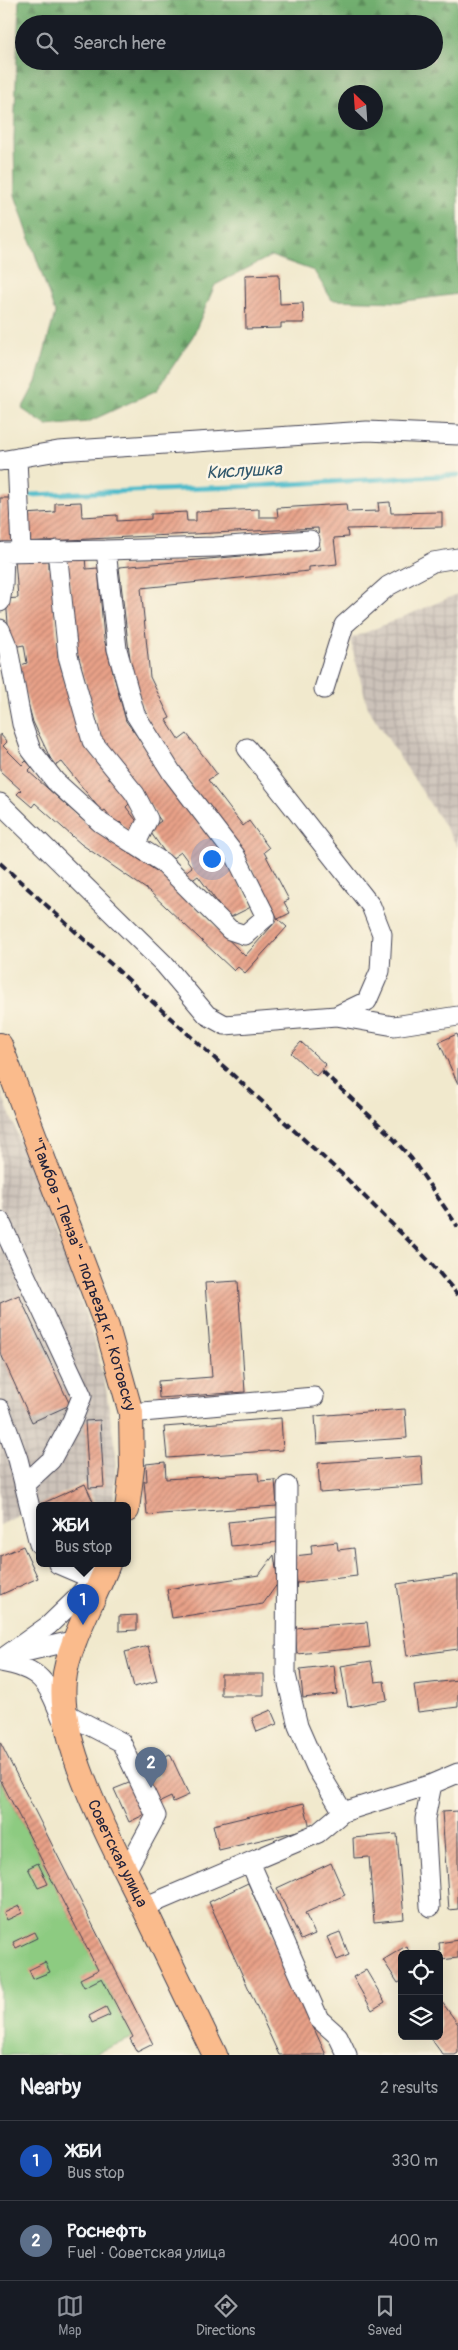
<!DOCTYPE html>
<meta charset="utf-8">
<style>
:root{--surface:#171b24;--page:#20242c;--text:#f1f3f6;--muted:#9ea1a6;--line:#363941;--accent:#8c9099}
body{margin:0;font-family:Pangolin,sans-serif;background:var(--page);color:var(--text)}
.controls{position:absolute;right:15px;bottom:15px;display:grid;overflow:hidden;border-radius:8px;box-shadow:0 5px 20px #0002}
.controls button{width:45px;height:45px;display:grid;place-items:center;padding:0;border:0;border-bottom:1px solid var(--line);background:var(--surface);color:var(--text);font:25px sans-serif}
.compass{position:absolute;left:338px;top:85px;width:45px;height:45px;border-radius:50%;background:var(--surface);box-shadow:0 5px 20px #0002;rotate:335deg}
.you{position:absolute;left:211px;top:858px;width:18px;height:18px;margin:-12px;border:4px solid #fff;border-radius:50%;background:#1a73e8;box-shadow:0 0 0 8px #1a73e833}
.badge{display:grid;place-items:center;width:32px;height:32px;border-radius:50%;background:var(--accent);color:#fff;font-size:16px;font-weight:700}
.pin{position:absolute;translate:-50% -41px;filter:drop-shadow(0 1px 2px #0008)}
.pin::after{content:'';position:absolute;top:26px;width:18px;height:15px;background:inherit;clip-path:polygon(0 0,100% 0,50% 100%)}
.popup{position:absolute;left:36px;top:1502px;width:95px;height:65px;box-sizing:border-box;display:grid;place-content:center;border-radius:8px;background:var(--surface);filter:drop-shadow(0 1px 4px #0005);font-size:16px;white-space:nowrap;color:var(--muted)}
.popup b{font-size:19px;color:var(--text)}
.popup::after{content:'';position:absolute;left:50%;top:100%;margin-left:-10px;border:10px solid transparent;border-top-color:var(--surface)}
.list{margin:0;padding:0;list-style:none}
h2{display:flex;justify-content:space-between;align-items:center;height:65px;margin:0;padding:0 20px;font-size:21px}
h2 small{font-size:16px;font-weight:400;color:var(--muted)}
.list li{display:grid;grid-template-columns:32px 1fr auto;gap:15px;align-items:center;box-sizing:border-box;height:80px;padding:0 20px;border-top:1px solid var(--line)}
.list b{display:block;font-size:19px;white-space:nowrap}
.list p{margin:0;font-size:16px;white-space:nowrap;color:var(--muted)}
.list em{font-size:16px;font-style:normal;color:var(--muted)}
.icon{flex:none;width:28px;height:28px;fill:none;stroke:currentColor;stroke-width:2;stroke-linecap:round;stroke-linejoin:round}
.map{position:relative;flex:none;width:458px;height:2055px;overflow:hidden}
.search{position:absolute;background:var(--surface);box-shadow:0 5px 20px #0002;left:15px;right:15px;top:15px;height:55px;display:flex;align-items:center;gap:12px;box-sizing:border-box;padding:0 18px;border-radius:28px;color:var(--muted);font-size:19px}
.sheet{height:225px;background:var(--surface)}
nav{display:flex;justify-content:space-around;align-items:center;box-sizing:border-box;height:70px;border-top:1px solid var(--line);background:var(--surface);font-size:14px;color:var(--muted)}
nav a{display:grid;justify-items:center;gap:2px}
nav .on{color:var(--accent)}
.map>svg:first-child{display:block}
.industrial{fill:url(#industrial-grid)}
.green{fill:#8dcb81;stroke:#58765e}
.forest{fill:url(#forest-firs);stroke:#4a6855;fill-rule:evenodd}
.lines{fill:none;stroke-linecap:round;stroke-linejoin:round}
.stream{stroke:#50bccb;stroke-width:5}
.building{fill:url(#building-hatch)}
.minor-casing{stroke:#414051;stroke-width:21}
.major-casing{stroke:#414051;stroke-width:26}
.minor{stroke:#fff;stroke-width:19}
.major{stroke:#fabb8c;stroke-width:24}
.rail{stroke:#22223b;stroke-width:4;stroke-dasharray:8 4;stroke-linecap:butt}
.labels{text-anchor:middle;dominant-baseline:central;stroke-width:5;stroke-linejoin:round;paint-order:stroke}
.street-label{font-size:16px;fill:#22223b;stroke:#fcf5e5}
.water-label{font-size:18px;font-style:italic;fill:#32586d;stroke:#fcf5e5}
</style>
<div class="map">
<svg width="458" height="2055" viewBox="0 0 458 2055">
<defs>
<pattern id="industrial-grid" width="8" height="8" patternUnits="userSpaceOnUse" patternTransform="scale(1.25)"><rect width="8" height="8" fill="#ccc2b9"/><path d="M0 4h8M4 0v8" fill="none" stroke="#afa6a0"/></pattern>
<pattern id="forest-firs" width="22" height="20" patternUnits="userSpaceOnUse" patternTransform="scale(1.25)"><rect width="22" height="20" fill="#72af6f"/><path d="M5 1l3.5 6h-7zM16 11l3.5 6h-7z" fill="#5d8e5c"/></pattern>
<pattern id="building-hatch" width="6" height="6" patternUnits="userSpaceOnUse" patternTransform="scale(1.25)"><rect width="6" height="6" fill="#e8a188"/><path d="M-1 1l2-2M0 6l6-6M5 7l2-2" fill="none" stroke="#bc8370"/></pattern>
</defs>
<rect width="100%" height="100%" fill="#fcf5e5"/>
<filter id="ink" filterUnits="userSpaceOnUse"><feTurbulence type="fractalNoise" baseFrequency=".02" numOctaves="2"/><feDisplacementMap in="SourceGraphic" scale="10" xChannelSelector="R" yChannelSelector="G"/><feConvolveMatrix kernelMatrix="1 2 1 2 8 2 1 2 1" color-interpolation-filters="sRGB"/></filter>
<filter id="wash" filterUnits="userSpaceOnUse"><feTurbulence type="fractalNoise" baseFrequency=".0096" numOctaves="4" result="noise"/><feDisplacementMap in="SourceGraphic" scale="20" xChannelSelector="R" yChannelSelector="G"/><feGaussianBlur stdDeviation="1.12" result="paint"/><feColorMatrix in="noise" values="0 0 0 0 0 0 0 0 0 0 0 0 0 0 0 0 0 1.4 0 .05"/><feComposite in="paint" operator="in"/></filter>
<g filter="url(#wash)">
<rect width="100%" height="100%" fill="#f1e9cd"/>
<path class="industrial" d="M458,594V847L368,708L350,639Z
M0,1089L72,1274L95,1344L106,1389L116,1455L113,1506H97L85,1482L0,1525Z"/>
<path class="green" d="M0,1779L133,2037L130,2039L90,2055H0Z"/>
<path class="forest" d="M19,0H458V294L398,302L332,300L314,271L271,256L215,285L193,336L157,390L88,422L47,426L22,409L36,382L55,313L15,195L14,139ZM24,24H434V61H24ZM346,92H376V122H346Z"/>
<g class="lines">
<path class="stream" d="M31,495L234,487L458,475"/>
</g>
<g id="blocks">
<path class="building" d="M279,274L280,304L303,303L304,323H281V328L246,329L245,275Z
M0,498H14L16,542H0Z
M81,502L82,517L117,515V521L151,519V514L186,512L187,521H196V512L259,509V517H278L277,508L346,504L347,512L379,511L378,503L390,502L391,513L442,512V527L347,529L348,537L334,538L337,564L309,567V571L141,588L150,677L170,718L166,720L179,740L187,734L217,774L208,780L243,826L249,821L269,848L264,852L289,900L284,902L290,913L278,919L248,861L190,787L193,785L166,750L147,719L132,676L119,567L320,549L318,528L26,542L25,514L55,512V503Z
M48,557V569H52L58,657L84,745L122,787L132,801L126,807L139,824L128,832L120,822L117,825L105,810L102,812L62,762L54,766L33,722L18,666L27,663L24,645L13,647L9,635L6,599L18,598L15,559Z
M85,557L86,569L98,568L104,639L126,721L181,796L179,798L228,859L251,907L229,918L198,876L190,882L184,873L192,867L181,852L170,860L149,830L161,821L101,738L77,652L67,558Z
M0,734L7,742L3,746L22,765L26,761L32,767L28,771L93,829L161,874L245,956L278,919L287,927L245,973L238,967L234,971L149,891L81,844L35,803L32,807L17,794L21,790L0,771Z
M457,1034L458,1037V1084L439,1042Z
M301,1042L326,1065L316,1076L291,1053Z
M238,1281L245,1392L159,1398L158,1381L212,1377L205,1283Z
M19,1295L70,1405L32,1422L0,1352V1303Z
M405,1409L407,1438L317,1444L315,1416Z
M281,1418L283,1450L167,1458L164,1427Z
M100,1420L104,1487L89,1488L85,1421Z
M421,1456L423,1485L320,1493L318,1463Z
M165,1462L166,1479L258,1473L259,1481L275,1480L277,1506L147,1515L144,1481H147L146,1464Z
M85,1484L95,1506H40L39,1505Z
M277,1517L279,1542L231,1546L228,1522Z
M337,1542L338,1550L354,1548L357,1576L297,1583L294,1556L312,1554L311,1545Z
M23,1546L38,1578L0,1595V1556Z
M274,1555L278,1583L263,1604L172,1618L167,1589L259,1575Z
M458,1575V1649L407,1656L397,1584Z
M137,1615V1630L119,1631V1616Z
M367,1622L370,1647L297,1654L295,1628Z
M148,1646L157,1681L134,1687L125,1652Z
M371,1661L375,1682L384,1681L387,1700L348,1707L341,1666Z
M334,1665L337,1694L303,1698L300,1669Z
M221,1674H264V1695H221Z
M458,1680V1707L418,1712L414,1685Z
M271,1710L277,1724L257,1732L252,1718Z
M0,1742L153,2044L137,2052L130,2039L133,2037L102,1978L84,1987L80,1979L98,1970L0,1779Z
M170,1754L189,1795L173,1802L171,1797L146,1809L148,1813L129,1822L114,1789L134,1781L137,1787L160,1776L153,1762Z
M304,1803L310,1828L219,1850L213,1825Z
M458,1811V1909L449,1910L442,1812Z
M397,1834L404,1919L374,1922L369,1857L354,1858L353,1838Z
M38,1863L48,1884L38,1888L28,1868Z
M331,1863L345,1895L305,1913L315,1934L301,1940L277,1888Z
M248,1883L326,2055H279L209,1902Z
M19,1906L22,1913L7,1920L4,1913Z
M34,1932L37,1938L16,1948L13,1942Z
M340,1932L349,1955L337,1960L327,1937Z
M458,1940V1958L441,1960L439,1943Z
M406,1946L411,1954H402V1981L398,1983L383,1960Z
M45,1962L50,1972L33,1979L29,1970Z
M366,1970L385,2002L372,2010L353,1977Z
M439,1998L458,2024V2053L455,2055H443L429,2036H439Z
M106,2007L110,2015L92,2023L89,2016Z"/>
</g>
</g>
<g filter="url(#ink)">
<use href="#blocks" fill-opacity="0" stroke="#414051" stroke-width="1"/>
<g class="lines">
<g class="minor-casing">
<path id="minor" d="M17,458L21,550
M0,461L58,451L367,431L458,435
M57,550L68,656L92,741L135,794L148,819L135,845
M106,550L215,547L310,540
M0,602L3,585L4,552L106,550L117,649L135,714L172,773L235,855L266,917L245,935L230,930L162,862L101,823L55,781L31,750L22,724L8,648L0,629
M324,689L344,625L388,586L433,562L458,558
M247,748L371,906L382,934L380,971L367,1001L336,1016
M0,803L164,964L207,1015L225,1025L336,1016L394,1026L458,1016
M0,1221L82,1396L72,1421L51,1460L24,1485
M0,1409L18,1459L39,1544
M131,1413L314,1397
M58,1564L93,1579
M16,1654L76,1640
M0,1660L49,1625L76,1599L100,1570
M0,1662C42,1669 47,1682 62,1719
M65,1713L121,1742L156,1816L126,1871
M343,1812L432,1784L458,1773
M250,1862L319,2019L338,2036L347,2055
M144,1907L318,1833L343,1812L316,1767L298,1726L286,1675L287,1486
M430,1907L425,1819L432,1784"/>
</g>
<g class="major-casing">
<g id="major">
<path id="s1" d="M0,1045L107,1327L131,1413L132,1468L127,1510"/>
<path id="s2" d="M108,1564C95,1598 67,1646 64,1681C57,1746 115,1849 144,1908C168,1957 191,2006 215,2055"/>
</g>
</g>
<use href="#minor" class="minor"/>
<use href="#major" class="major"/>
<path class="rail" d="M0,863L344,1176L430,1262L458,1295
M322,1071L389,1134L411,1158L458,1227"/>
</g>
</g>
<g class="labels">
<g class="street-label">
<text stroke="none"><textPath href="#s1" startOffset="244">"Тамбов - Пенза" - подъезд к г. Котовску</textPath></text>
<text stroke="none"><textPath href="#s2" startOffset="308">Советская улица</textPath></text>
</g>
<g class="water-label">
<text transform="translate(244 471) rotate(-3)">Кислушка</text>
</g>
</g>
</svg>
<div class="controls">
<button><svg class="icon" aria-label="locate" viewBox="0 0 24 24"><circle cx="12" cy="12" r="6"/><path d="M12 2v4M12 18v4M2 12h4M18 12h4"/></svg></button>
<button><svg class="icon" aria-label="layers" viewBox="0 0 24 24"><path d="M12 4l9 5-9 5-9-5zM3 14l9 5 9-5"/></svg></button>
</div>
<svg class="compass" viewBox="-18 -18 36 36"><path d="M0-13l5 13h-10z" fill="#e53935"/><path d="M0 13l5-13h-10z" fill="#9ea1a6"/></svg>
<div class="you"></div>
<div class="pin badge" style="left:83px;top:1625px;background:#1a4fb4">1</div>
<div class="popup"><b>ЖБИ</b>Bus stop</div>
<div class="pin badge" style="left:151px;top:1788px;background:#5c6f8a">2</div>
<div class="search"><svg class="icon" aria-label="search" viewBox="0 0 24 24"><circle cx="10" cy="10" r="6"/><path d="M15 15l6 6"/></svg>Search here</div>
</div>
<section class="sheet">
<h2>Nearby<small>2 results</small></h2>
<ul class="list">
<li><span class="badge" style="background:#1a4fb4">1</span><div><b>ЖБИ</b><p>Bus stop</p></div><em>330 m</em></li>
<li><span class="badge" style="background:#5c6f8a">2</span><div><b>Роснефть</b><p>Fuel · Советская улица</p></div><em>400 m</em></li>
</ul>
</section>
<nav>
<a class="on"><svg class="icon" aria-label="map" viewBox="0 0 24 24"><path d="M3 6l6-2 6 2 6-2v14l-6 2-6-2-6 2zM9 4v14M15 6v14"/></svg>Map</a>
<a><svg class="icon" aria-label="directions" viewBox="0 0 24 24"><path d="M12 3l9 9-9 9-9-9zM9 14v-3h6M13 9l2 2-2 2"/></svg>Directions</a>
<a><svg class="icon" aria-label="saved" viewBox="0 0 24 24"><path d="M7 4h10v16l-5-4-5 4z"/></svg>Saved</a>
</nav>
